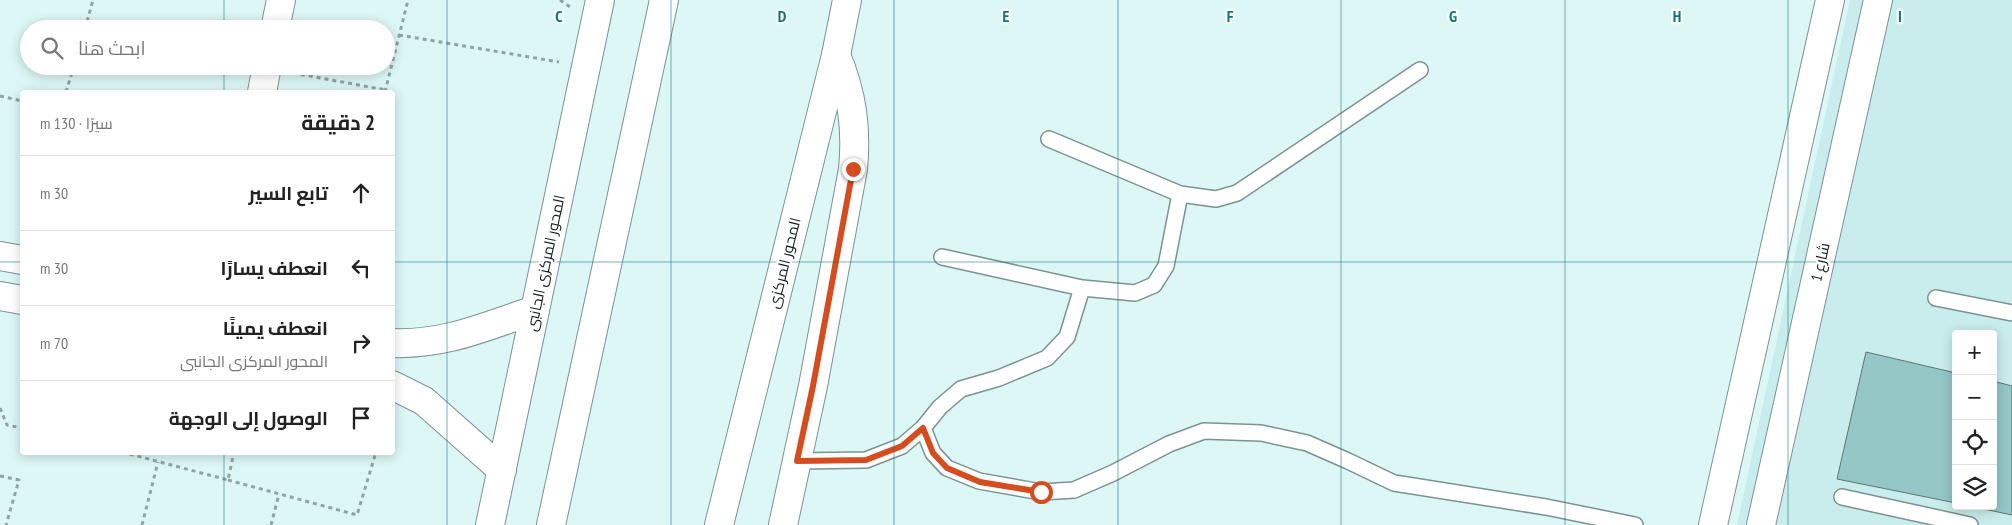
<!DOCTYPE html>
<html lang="ar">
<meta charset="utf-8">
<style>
:root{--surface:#fff;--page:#f2f2f2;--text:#222;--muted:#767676;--line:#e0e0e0}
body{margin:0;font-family:"PT Sans Narrow",Cairo,sans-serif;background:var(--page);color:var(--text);direction:rtl}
.controls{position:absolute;right:15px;bottom:15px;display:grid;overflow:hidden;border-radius:5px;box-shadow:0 2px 12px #0003}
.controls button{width:45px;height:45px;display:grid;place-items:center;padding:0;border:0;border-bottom:1px solid var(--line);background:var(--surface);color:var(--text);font:25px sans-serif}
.stop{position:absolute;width:15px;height:15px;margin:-11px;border:4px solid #d54d1f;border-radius:50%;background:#fff}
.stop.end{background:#d54d1f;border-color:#fff;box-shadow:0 1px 5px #0008}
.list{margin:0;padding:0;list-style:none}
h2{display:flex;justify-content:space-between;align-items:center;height:65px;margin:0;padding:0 20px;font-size:21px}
h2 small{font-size:16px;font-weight:400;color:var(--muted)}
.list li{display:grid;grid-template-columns:32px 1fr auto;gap:15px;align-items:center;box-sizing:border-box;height:75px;padding:0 20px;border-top:1px solid var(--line)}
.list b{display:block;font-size:19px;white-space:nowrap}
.list p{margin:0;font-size:16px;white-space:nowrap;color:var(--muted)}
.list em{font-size:16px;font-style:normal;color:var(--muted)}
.icon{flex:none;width:28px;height:28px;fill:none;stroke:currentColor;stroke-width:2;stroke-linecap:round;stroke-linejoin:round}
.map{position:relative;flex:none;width:2012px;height:525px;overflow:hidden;direction:ltr}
.search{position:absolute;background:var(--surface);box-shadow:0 2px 12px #0003;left:20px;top:20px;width:375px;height:55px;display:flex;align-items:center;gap:12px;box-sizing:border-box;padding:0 18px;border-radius:28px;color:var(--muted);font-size:19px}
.panel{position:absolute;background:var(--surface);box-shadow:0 2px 12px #0003;left:20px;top:90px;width:375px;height:365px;border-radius:5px;direction:rtl}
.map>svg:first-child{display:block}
.built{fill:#c9edec;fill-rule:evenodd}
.building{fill:#94c7c6;stroke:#5e7675}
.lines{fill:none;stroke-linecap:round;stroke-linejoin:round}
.lane-casing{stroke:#7b9392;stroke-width:18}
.street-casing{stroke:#7b9392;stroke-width:30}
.secondary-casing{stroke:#7b9392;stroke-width:30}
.highway-casing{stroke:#7b9392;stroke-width:30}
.path{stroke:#90a4a3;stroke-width:3;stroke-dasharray:4 4;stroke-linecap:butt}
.lane{stroke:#fff;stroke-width:15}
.street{stroke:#fff;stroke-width:28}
.secondary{stroke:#fff;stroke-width:28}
.highway{stroke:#fff;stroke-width:28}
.route{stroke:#d54d1f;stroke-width:6}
.grid{fill:none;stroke:#0f766e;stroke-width:1;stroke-opacity:0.55}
.labels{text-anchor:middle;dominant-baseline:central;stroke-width:4.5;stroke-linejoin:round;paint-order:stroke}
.street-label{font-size:15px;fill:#121c1b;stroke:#fff}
.grid-label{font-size:16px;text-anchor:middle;font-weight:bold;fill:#0f766e;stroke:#fff;stroke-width:4.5;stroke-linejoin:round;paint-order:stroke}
</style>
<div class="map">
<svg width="2012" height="525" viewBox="0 0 2012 525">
<rect width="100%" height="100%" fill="#dcf7f6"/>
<path class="built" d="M1850,0H2012V525H1737ZM1956,334H1993V506H1956Z"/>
<path class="building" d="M1866,352L1956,373V503L1837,479Z
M1993,381L2012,386V515L1970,506H1993Z"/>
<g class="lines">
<g class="lane-casing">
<path id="lane" d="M1049,139L1180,194L1216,199L1237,193L1420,70
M942,257L1082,288L1135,293L1154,285L1166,266L1180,194
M1936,298L2012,313
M923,428L933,453L947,468L979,481L1041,492L1074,490L1113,473L1169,444L1204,431L1261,433L1307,443L1348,461L1394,483L1546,507L1635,525
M797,461L866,460L902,446L923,428L940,407L961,389L999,378L1047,358L1067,337L1082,288
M1842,497L1970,525"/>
</g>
<g class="street-casing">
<path id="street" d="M275,29L281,0
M262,92L267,66
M0,256L22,260
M0,296L22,300
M392,343C446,345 486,326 535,310
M392,385L424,401L502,470
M1713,525L1830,0
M1761,525L1878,0"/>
</g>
<g class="secondary-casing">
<path id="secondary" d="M490,525L600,0
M783,525L813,386L853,169C857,128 852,93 836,55"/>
</g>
<g class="highway-casing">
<path id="highway" d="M551,525L664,0
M719,525L836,55L847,0"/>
</g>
<path class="path" d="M560,0L570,7
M85,29L93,0
M399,35L559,62
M293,73L386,90
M66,92L74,66
M385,92L408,0
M0,96L22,101
M0,408L7,425L22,428
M122,452L228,480L234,452
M0,476L19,480L6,525
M228,480L357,515L376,452
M142,525L158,462
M271,525L279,494"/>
<use href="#lane" class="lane"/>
<use href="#street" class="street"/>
<use href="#secondary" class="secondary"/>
<use href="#highway" class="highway"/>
</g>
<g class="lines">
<path class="route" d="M853,169L813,386L797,461L866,460L902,446L923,428L933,453L947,468L980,482L1041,492"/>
</g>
<path class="grid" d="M224,0V29M447,0V525M671,0V525M894,0V525M1118,0V525M1341,0V525M1565,0V525M1788,0V525M224,66V92M0,262H22M392,262H2012M224,452V525"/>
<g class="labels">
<g class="street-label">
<text transform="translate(1820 262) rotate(-77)">شارع 1</text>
<text transform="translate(545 263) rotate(-78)">المحور المركزى الجانبى</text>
<text transform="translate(784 263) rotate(-76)">المحور المركزى</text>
</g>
</g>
<g class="grid-label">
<text x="559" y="22">C</text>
<text x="782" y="22">D</text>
<text x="1006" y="22">E</text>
<text x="1230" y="22">F</text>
<text x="1453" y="22">G</text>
<text x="1677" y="22">H</text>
<text x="1900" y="22">I</text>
</g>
</svg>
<div class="controls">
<button>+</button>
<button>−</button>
<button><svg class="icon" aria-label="locate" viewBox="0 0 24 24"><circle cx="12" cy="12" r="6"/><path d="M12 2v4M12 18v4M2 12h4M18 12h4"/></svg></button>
<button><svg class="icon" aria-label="layers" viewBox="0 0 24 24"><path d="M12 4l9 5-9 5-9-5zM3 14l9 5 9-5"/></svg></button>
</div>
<div class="stop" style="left:1041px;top:492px"></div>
<div class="stop end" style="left:853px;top:169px"></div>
<div class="search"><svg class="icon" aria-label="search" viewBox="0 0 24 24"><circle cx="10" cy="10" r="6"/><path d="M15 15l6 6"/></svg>ابحث هنا</div>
<section class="panel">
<h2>2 دقيقة<small>سيرًا · 130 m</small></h2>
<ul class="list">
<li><svg class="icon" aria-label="ahead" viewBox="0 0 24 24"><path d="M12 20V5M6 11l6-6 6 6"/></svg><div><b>تابع السير</b></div><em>30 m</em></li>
<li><svg class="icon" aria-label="left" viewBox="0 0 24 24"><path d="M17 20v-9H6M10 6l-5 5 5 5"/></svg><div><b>انعطف يسارًا</b></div><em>30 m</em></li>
<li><svg class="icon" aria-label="right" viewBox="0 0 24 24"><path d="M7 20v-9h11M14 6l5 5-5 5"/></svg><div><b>انعطف يمينًا</b><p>المحور المركزى الجانبى</p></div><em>70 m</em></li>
<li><svg class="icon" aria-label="arrive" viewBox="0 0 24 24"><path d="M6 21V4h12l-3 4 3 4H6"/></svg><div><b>الوصول إلى الوجهة</b></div></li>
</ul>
</section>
</div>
